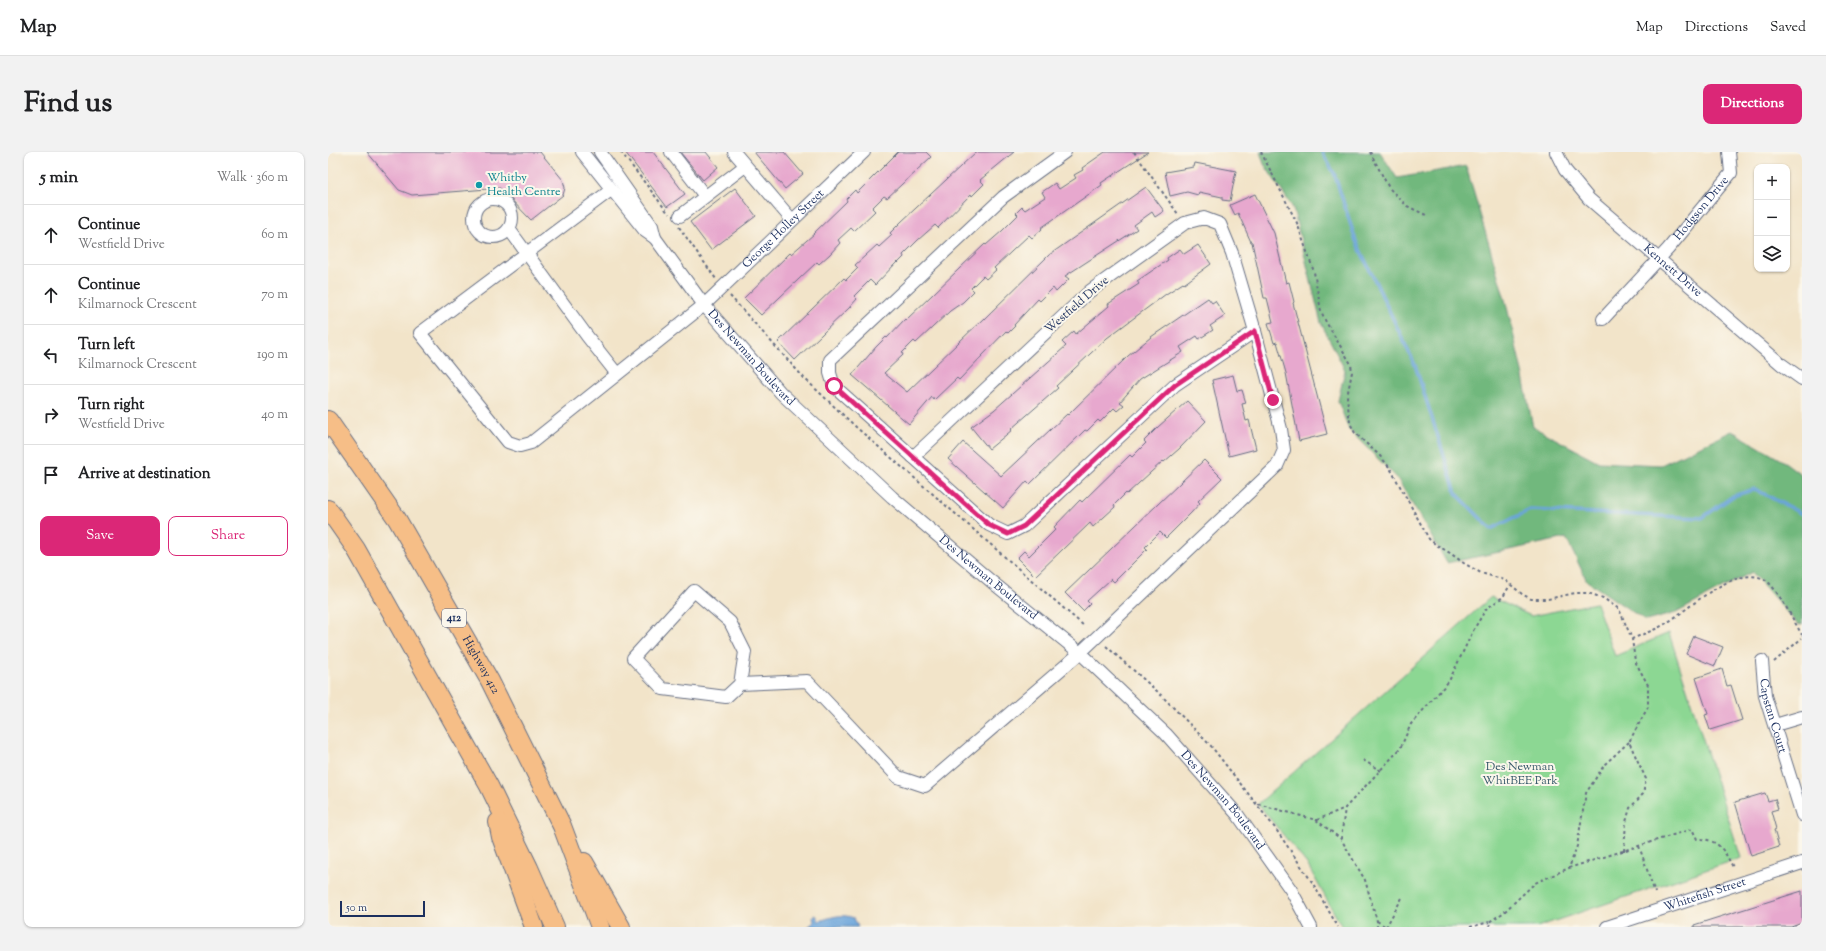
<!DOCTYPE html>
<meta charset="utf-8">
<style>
:root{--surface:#fff;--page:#f2f2f2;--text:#202124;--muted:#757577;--line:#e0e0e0;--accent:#db2777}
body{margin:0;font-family:"Sorts Mill Goudy",serif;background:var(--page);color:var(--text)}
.controls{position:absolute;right:12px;top:12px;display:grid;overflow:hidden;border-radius:8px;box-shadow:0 1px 3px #0004}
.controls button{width:36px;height:36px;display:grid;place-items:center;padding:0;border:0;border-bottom:1px solid var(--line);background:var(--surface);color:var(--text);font:20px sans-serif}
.scale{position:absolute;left:12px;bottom:10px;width:85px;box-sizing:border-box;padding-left:4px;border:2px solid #1b2f5e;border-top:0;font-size:11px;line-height:14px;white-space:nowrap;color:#1b2f5e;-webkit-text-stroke:3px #fbf7ec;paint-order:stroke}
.stop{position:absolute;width:12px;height:12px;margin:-9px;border:3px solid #db2777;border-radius:50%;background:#fff}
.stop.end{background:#db2777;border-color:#fff;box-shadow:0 1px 4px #0008}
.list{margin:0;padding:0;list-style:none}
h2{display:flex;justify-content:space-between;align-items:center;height:52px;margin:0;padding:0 16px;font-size:17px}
h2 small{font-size:13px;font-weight:400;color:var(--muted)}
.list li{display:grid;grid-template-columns:26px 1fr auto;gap:12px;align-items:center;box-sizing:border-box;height:60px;padding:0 16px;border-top:1px solid var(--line)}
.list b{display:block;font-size:15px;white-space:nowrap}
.list p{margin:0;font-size:13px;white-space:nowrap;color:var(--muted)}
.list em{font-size:13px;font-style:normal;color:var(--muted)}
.actions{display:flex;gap:8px;padding:12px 16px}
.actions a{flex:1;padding:9px 0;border:1px solid var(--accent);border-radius:8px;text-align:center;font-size:14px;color:var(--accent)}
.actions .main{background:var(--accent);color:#fff}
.icon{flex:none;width:22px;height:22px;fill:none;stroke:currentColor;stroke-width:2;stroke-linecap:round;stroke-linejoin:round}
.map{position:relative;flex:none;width:1474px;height:775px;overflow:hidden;border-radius:8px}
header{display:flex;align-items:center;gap:24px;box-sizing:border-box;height:56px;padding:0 20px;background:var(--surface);border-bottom:1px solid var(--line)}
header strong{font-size:19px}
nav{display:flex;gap:22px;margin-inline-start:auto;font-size:14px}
.intro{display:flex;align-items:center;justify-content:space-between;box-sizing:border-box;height:96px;padding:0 24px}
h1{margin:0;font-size:28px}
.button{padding:10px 18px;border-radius:8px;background:var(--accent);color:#fff;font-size:14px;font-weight:700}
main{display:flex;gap:24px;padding:0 24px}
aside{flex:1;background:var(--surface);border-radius:8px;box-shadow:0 1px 3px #0004}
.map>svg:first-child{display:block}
.green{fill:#8cd793;stroke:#548378}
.forest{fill:#71b87d;stroke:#46746e}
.water{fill:#6ba4da;stroke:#436a9c}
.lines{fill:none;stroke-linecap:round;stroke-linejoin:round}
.stream{stroke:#6ba4da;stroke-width:3.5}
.building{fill:#e7a8ce}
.minor-casing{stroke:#666e83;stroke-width:14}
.highway-casing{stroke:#666e83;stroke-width:20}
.path{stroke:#666e83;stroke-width:2;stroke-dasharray:3 3;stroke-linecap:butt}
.minor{stroke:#fff;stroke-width:12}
.highway{stroke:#f6be87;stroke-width:18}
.route{stroke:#db2777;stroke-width:5}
.culture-dot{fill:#0f9aa8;stroke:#fbf7ec;stroke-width:1.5}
.labels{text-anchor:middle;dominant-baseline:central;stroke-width:4;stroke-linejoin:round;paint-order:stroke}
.shield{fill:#fbf7ec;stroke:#5e6b89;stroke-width:1}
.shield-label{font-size:11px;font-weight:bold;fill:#1b2f5e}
.culture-label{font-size:12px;fill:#0d838f;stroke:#fbf7ec;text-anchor:start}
.street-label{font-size:12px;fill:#1b2f5e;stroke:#fbf7ec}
.park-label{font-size:12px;fill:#37596b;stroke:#fbf7ec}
</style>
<header>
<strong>Map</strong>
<nav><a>Map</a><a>Directions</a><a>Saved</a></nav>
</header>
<div class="intro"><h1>Find us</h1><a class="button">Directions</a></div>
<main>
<aside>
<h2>5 min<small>Walk · 360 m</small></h2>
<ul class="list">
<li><svg class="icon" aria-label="ahead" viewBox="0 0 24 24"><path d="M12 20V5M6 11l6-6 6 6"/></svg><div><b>Continue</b><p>Westfield Drive</p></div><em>60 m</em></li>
<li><svg class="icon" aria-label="ahead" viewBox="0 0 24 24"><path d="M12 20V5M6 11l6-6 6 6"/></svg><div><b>Continue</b><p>Kilmarnock Crescent</p></div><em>70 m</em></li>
<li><svg class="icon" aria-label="left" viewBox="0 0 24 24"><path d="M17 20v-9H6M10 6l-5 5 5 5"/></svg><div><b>Turn left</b><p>Kilmarnock Crescent</p></div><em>190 m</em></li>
<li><svg class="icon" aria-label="right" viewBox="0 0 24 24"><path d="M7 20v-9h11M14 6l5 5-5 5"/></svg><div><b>Turn right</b><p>Westfield Drive</p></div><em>40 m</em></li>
<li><svg class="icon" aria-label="arrive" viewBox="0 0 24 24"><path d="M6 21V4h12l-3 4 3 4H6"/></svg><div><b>Arrive at destination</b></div></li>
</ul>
<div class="actions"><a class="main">Save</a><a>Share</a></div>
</aside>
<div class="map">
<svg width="1474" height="775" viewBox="0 0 1474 775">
<rect width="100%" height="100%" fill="#fbf7ec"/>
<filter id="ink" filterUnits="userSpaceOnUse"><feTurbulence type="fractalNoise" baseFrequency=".025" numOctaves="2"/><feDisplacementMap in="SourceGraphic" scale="8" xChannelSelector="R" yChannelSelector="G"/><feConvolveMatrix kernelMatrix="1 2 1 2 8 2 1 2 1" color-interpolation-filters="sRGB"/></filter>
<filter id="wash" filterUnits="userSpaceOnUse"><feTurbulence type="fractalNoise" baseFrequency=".012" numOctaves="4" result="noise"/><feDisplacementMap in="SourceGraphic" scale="16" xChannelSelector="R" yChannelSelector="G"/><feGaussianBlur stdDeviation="0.9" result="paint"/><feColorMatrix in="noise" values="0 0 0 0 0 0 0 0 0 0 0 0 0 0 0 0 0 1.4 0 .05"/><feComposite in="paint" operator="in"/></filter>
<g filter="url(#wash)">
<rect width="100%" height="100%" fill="#f2e4c9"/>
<path class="green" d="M1163,445L1203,464L1268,451L1287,504L1341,481L1413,706L1209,775H1014L979,712L930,652Z"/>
<path class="forest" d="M932,0H1052L1069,26L1138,14L1178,151L1193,215L1205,275L1271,310L1333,313L1404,279L1458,311L1474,323V473L1469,472L1424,420L1348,461L1318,469L1259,429L1238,386L1119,411L1069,326L1021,278L1010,249L1017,218L993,171L965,56L936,12Z"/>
<path class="water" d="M488,763L491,769C504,765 513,761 526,766L530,775H480L486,770L485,765Z"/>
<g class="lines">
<path class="stream" d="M994,0L1006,21L1028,89L1087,213L1128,341L1163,377L1202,358L1374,366L1405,344L1427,337L1474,362"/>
</g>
<g id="blocks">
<path class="building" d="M39,0H212L235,28L237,36L235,43L203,68L172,36L84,43L71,38Z
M297,0H325L357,42L339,55Z
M352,0H378L390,15L375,28Z
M426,0H456L475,22L457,37Z
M570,0H598L603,5L559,46L556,44L544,56L547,59L526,79L523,76L510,88L512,91L502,102L491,112L489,110L433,163L416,146L462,101L463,102L486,82H485L519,49L518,47L527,38L529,41Z
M648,0H686L652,28L656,32L644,44L643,42L610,76L607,73L590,88L575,103L576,105L570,111L569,110L547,133L542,128L526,144L529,147L521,156L467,208L450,190L516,126L518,128L530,116L527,113L537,104L549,93L551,95L564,83L562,81L573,70Z
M777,0H820L773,31L774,33L713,76L714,77L704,86L701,83L666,116L668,118L658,127L655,124L643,136L646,139L635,150L622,159L588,191L586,189L574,201L575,203L556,221L579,240L656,166V167L721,103L818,35L836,59L827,65L824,60L806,73L809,77L800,83L737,124L741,127L728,140L725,136L712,149L710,147L696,162L686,173L687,174L680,181L678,179L631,228L629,226L606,248L604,245L581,272L524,223L548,195L558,185L559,186L577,167L578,168L657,92L658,93L674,79L690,63L688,61L694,55L697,58L717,45L714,40L727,31L731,37L748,26L746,23L755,18L754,16Z
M867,11L908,19L902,49L894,48V45L871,40L870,43L859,40L842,44L837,20L866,15Z
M407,36L428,64L383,98L362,70Z
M927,42L946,81L958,131L961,130L966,150L965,151L999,282L971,289L958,221L949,190L946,191L940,171L945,170L939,146H936L924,90H923L910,61L907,63L902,53Z
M870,93L883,112L856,132L855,131L838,142L779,186L728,234L730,236L683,277L684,278L661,297L643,275L666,258L738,194L734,190L746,179L748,182L781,154L780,152L811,132L809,129L840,108L839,106L852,97L856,102Z
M880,146L884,151L887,149L897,164L882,174L885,178L871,187L869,184L852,195L855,200L812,227L792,250L796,253L789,259L786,256L772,270L770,268L759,279L757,278L702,332L699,329L675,356L620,307L635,290L673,324L739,262L740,263L800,204L823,185Z
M905,223L909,239L914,238L918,251L914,252L918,269L921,268L928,297L901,304L884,228Z
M859,249L878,269L851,297L836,310L835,309L799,342L798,341L786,353L787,355L765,375L762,371L707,424L689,406L696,399L701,404L728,377L726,375L752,348L754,350L802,303L804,305L818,291L816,289L830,275Z
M876,308L894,326L870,349L872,351L863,361L838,386L832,380L817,395L819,397L786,430L783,427L759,449L762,452L755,459L737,441Z
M1366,484L1395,495L1387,514L1358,502Z
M1394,517L1399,534L1403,533L1414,568L1382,578L1377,563L1380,562L1368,526Z
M1437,641L1440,649L1447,647L1450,657L1443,659L1448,677L1446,678L1451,695L1423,704L1407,650Z
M1474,739V771L1463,775H1366V773Z"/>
</g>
</g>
<g filter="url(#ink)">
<use href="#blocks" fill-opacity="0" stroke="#666e83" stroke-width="1"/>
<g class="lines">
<g class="minor-casing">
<g id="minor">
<path id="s1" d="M254,0L317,79L327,86L376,153L453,241L564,345L664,430L752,501L838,582L909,662L963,738L983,775"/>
<path d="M272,0L324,74L327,86"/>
<path d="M343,0L377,44"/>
<path d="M406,0L464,68"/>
<path d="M737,0L675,45L502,208V221L506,234L661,373L680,382L696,374L847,233L927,179"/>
<path id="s2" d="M1228,0L1237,18L1261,47L1453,212L1474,227"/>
<path id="s3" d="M283,38L92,181L180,290L192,294L203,291L376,153L536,0"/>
<circle cx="165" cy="66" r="19"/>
<path d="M352,64L417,14"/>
<path d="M181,77L259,184L289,222"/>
<path id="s4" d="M1275,167L1340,97L1403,21L1401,0"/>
<path id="s5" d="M1434,509L1437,544L1474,663"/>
<path d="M412,532L417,500L402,470L366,439L305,506L335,537L398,545L412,532L479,529L570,625L597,634L752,501L949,314L956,298L953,277L927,179L904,101L892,72L876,66L857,71L762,139L585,305"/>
<path d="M1447,573L1474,565"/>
<path id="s6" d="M1279,775L1474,711"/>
</g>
</g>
<g class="highway-casing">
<g id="highway">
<path id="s7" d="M0,268L69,367L162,529L234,674L272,775"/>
<path d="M0,357L28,397L161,634L201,716L227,775"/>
<path d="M170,670L173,685L206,775"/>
<path d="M256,710L293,775"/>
</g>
</g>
<path class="path" d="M293,0L341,62
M806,0L850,62
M933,0L969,71L986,120L993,159L998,170L1023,212L1024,220L1019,245L1022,271L1027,281L1052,304L1062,316L1101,387L1107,392L1122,401L1137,412L1153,421L1177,428L1194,442L1203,447H1220L1247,441H1260L1275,446L1291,457L1304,487C1315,482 1327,478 1337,472C1363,456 1405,413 1436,427C1447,432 1467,471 1474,483
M1042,0L1061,36L1079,54L1098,63
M351,75L388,127
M402,144L476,226L528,275L756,474
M778,494L830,540L883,594L947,676L984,730L1010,775
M1446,510L1474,486
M1301,590L1277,612L1258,641L1249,694L1241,716L1364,677L1369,687C1392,687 1396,699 1406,717
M1035,608L1053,619
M930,652L988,668L1013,687L1037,728L1049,769V775
M989,668L1017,656
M1013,687L1017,656L1072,597L1083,572L1121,529L1146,477L1158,457L1175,445L1182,433
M1311,694L1327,741
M1296,699L1298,670L1302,656L1315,642L1318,627L1301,590L1320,555V533L1307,509L1304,487
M1049,769L1058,775
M1058,775L1074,746
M1142,775L1161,770
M1162,775L1161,770L1175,761L1207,731L1241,716"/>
<use href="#minor" class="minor"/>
<use href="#highway" class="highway"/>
</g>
</g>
<g class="lines" filter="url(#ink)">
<path class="route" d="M506,234L661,373L680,382L696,374L847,233L927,179L945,248"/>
</g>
<circle class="culture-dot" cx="151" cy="33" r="4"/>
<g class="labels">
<rect class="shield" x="114" y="457" width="24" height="18" rx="3"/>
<g class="shield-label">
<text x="126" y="466">412</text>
</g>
<g class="culture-label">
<text x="159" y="26">Whitby<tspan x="159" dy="14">Health Centre</tspan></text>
</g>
<g class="street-label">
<text stroke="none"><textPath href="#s4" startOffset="148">Hodgson Drive</textPath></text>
<text stroke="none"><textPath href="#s3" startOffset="734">George Holley Street</textPath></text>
<text stroke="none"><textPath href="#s2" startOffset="168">Kennett Drive</textPath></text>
<text transform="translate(749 153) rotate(-41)">Westfield Drive</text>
<text stroke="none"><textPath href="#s1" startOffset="267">Des Newman Boulevard</textPath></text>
<text stroke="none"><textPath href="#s1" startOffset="591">Des Newman Boulevard</textPath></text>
<text stroke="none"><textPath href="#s7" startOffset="289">Highway 412</textPath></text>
<text stroke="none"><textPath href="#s5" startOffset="56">Capstan Court</textPath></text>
<text stroke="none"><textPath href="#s1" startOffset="915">Des Newman Boulevard</textPath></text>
<text stroke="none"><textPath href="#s6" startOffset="103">Whitefish Street</textPath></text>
</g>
<g class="park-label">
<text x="1192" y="615">Des Newman<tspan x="1192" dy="14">WhitBEE Park</tspan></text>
</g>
</g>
</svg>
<div class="controls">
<button>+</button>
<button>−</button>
<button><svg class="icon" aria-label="layers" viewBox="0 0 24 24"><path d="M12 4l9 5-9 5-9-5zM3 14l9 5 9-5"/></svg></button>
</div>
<div class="scale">50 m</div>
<div class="stop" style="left:506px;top:234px"></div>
<div class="stop end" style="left:945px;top:248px"></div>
</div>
</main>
